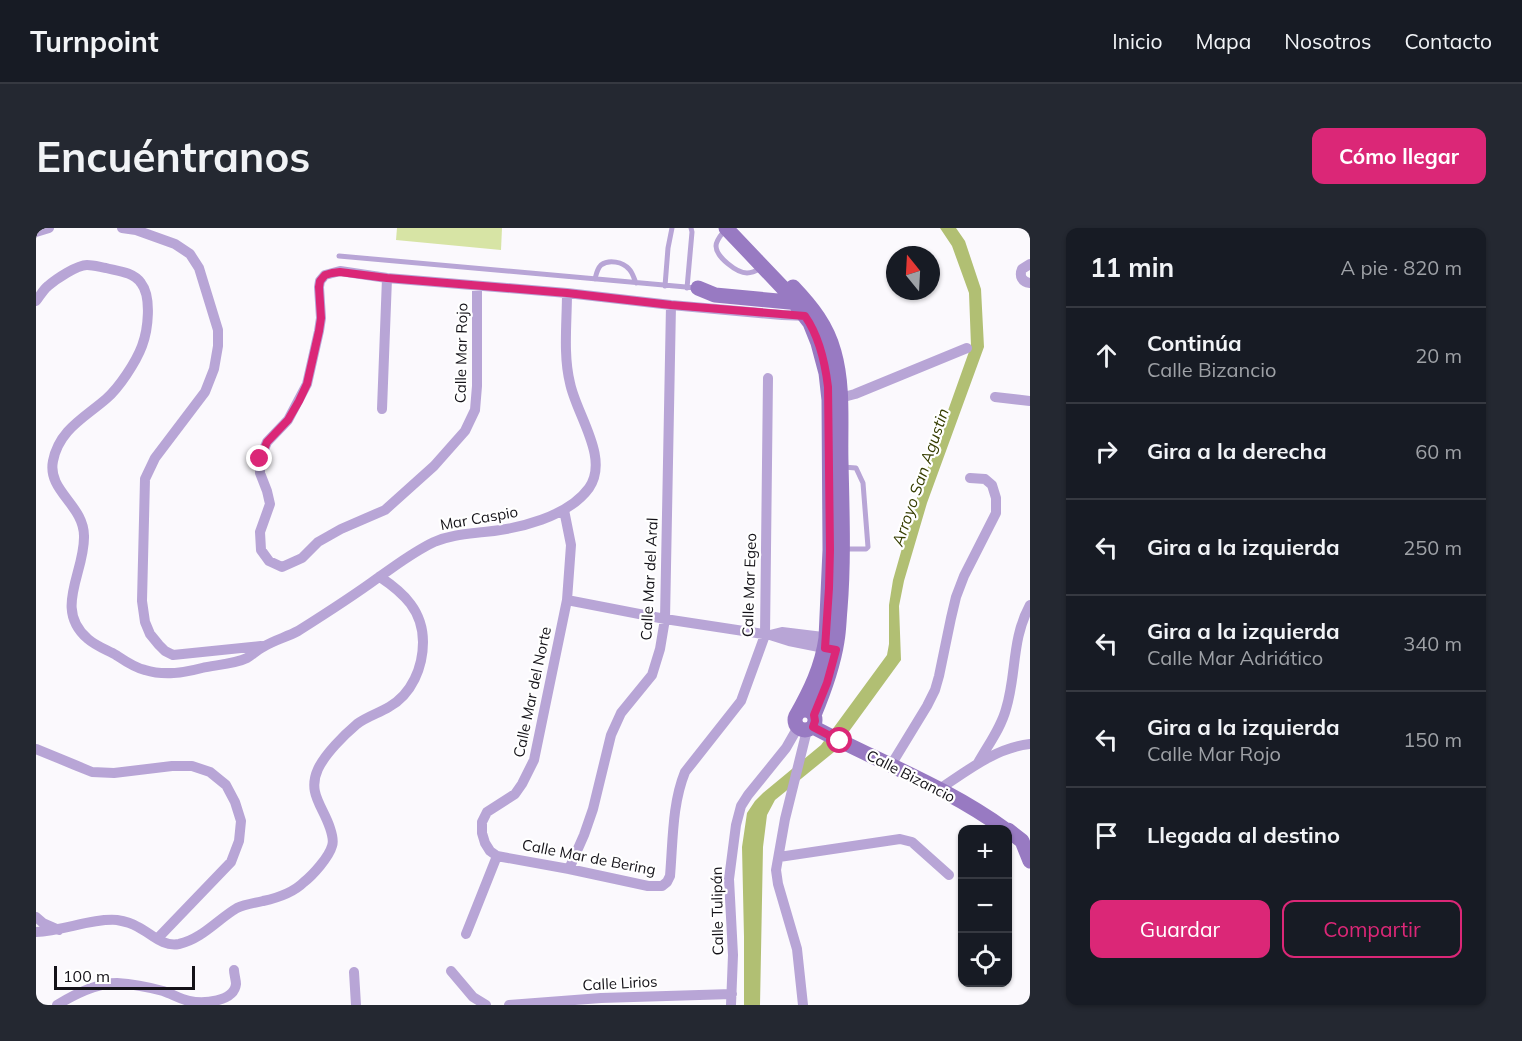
<!DOCTYPE html>
<html lang="es">
<meta charset="utf-8">
<style>
:root{--surface:#171b24;--page:#242831;--text:#f1f3f6;--muted:#9ea1a6;--line:#363941;--accent:#db2777}
body{margin:0;font-family:Mulish,sans-serif;background:var(--page);color:var(--text)}
.controls{position:absolute;right:18px;bottom:18px;display:grid;overflow:hidden;border-radius:12px;box-shadow:0 2px 4px #0004}
.controls button{width:54px;height:54px;display:grid;place-items:center;padding:0;border:0;border-bottom:2px solid var(--line);background:var(--surface);color:var(--text);font:30px sans-serif}
.compass{position:absolute;left:850px;top:18px;width:54px;height:54px;border-radius:50%;background:var(--surface);box-shadow:0 2px 4px #0004;rotate:342deg}
.scale{position:absolute;left:18px;bottom:15px;width:141px;box-sizing:border-box;padding-left:6px;border:3px solid #141218;border-top:0;font-size:16px;line-height:21px;white-space:nowrap;color:#141218;-webkit-text-stroke:4px #fff;paint-order:stroke}
.stop{position:absolute;width:18px;height:18px;margin:-14px;border:4px solid #db2777;border-radius:50%;background:#fff}
.stop.end{background:#db2777;border-color:#fff;box-shadow:0 2px 6px #0008}
.list{margin:0;padding:0;list-style:none}
h2{display:flex;justify-content:space-between;align-items:center;height:78px;margin:0;padding:0 24px;font-size:26px}
h2 small{font-size:20px;font-weight:400;color:var(--muted)}
.list li{display:grid;grid-template-columns:39px 1fr auto;gap:18px;align-items:center;box-sizing:border-box;height:96px;padding:0 24px;border-top:2px solid var(--line)}
.list b{display:block;font-size:22px;white-space:nowrap}
.list p{margin:0;font-size:20px;white-space:nowrap;color:var(--muted)}
.list em{font-size:20px;font-style:normal;color:var(--muted)}
.actions{display:flex;gap:12px;padding:18px 24px}
.actions a{flex:1;padding:14px 0;border:2px solid var(--accent);border-radius:12px;text-align:center;font-size:21px;color:var(--accent)}
.actions .main{background:var(--accent);color:#fff}
.icon{flex:none;width:33px;height:33px;fill:none;stroke:currentColor;stroke-width:2;stroke-linecap:round;stroke-linejoin:round}
.map{position:relative;flex:none;width:994px;height:777px;overflow:hidden;border-radius:12px}
header{display:flex;align-items:center;gap:36px;box-sizing:border-box;height:84px;padding:0 30px;background:var(--surface);border-bottom:2px solid var(--line)}
header strong{font-size:28px}
nav{display:flex;gap:33px;margin-inline-start:auto;font-size:21px}
.intro{display:flex;align-items:center;justify-content:space-between;box-sizing:border-box;height:144px;padding:0 36px}
h1{margin:0;font-size:42px}
.button{padding:15px 27px;border-radius:12px;background:var(--accent);color:#fff;font-size:21px;font-weight:700}
main{display:flex;gap:36px;padding:0 36px}
aside{flex:1;background:var(--surface);border-radius:12px;box-shadow:0 2px 4px #0004}
.map>svg:first-child{display:block}
.green{fill:#d7e4a5}
.water{fill:#b1bf73}
.lines{fill:none;stroke-linecap:round;stroke-linejoin:round}
.lane{stroke:#b8a5d6;stroke-width:5}
.street{stroke:#b8a5d6;stroke-width:10}
.secondary{stroke:#987ac2;stroke-width:15}
.route{stroke:#db2777;stroke-width:8}
.labels{text-anchor:middle;dominant-baseline:central;stroke-width:4.5;stroke-linejoin:round;paint-order:stroke}
.street-label{font-size:15px;fill:#141218;stroke:#fff}
.water-label{font-size:16px;font-style:italic;fill:#363d01;stroke:#fff}
</style>
<header>
<strong>Turnpoint</strong>
<nav><a>Inicio</a><a>Mapa</a><a>Nosotros</a><a>Contacto</a></nav>
</header>
<div class="intro"><h1>Encuéntranos</h1><a class="button">Cómo llegar</a></div>
<main>
<div class="map">
<svg width="994" height="777" viewBox="0 0 994 777">
<rect width="100%" height="100%" fill="#fbf9fd"/>
<path class="green" d="M361,0H466L465,22L360,12Z"/>
<path class="water" d="M904,0H920L929,13L945,61L948,119L891,275L868,353L863,378L865,432L798,524L739,572L731,587L727,619L724,777H708V709L706,619L711,585L719,573L727,565L785,517L851,427L853,416V377L857,352L878,278L935,118L933,65L916,18Z"/>
<g class="lines">
<path class="lane" d="M689,2C686,6 680,12 680,18C680,29 701,45 711,45C717,45 720,43 725,40
M303,28L661,60
M559,51C560,47 561,41 565,37C573,31 587,34 593,41C597,45 598,51 600,55
M629,58L632,20L636,0
M651,60L656,4L655,0
M807,239L820,240L827,255L832,319L830,321H808"/>
<path class="street" d="M86,0L100,2L139,16L154,26L163,40L182,102V118L178,141L169,164L119,230L109,251L106,373L109,394L114,406L123,417L129,423L137,427L225,418
M0,4L13,0
M994,36L986,41C983,48 986,54 994,55
M441,58V158L439,182L429,203L398,238L349,282L305,301L282,314L266,330L246,339L233,333L225,322L224,304L234,276L231,263L224,245V231L231,214L252,192L271,156L283,103L285,90L283,59L284,53L289,47L304,43L351,50L531,65L635,77L746,87L772,88
M0,73C4,68 7,62 12,58C20,51 41,37 51,37C57,37 64,39 70,40C82,43 97,44 105,55C116,69 112,102 106,118C100,134 83,160 70,171C48,190 23,202 17,233C11,263 48,277 48,308C49,345 17,381 52,411C60,418 71,422 80,427C89,433 99,440 109,442C128,448 147,445 166,440C179,437 199,436 211,430C216,427 221,422 227,419C238,412 251,409 262,403C289,386 317,368 343,349C362,336 377,324 398,314C414,307 431,306 448,304C482,301 532,289 553,260C574,230 540,186 534,155C527,127 531,94 531,65
M959,169L994,173
M804,170L819,166L931,120
M346,181L351,50
M528,282L535,317L531,372L498,532L486,556L479,566L451,584L446,594V605L449,615L454,623L461,628L533,641L612,658H626L631,654L634,648C637,613 636,576 649,544L705,473L729,407L732,150
M531,372L629,391L734,407L753,413L793,421
M734,407L746,404L795,410
M0,521L39,537L56,544L78,545L136,538H156L174,544L190,557L199,574L205,593L203,613L195,634L121,711
M942,535C952,517 965,500 970,481C981,445 975,412 994,377
M855,537L891,478L899,462L903,448L915,390L920,369L928,348L960,285V270L956,257L949,251L934,250
M902,562C931,543 959,520 994,516
M743,629L864,611L876,614L913,647
M533,641L548,607L557,581L575,507L585,485L616,447L624,421L629,391L635,77
M0,689L7,695L23,702
M0,704C27,703 56,690 81,692C87,693 97,696 102,699C116,706 126,719 143,716C166,711 182,691 201,680C209,676 219,675 227,673C241,670 258,664 268,654C277,647 293,629 296,618C298,613 296,606 294,600C287,578 271,565 282,541C289,526 308,507 321,496C330,489 343,485 353,479C376,466 387,439 387,414C387,383 368,365 344,349
M430,706L461,628
M415,743L437,769L450,777
M318,744L320,777
M21,777C39,766 60,755 81,755C96,756 112,759 127,763C136,766 144,771 153,773C167,776 198,774 200,756C200,752 198,746 198,742
M473,777L565,770L696,766
M695,777L697,727L693,651L700,597L705,578L712,567L750,520L762,499
M767,777L761,721L742,656L740,642L749,591L771,502"/>
<path class="secondary" d="M690,0L747,60L774,95L782,115L790,145L793,172L794,322L790,410C786,439 774,463 760,488
M757,59C776,79 791,98 798,124C808,159 804,198 805,234C806,283 808,332 804,381C803,391 803,402 801,413C797,439 788,463 778,487
M662,60L679,67L764,75
M759 492a10 10 0 1 1 20 0a10 10 0 1 1-20 0Z
M777,499C841,533 911,559 970,602
M972,602L986,613L994,633"/>
</g>
<g class="lines">
<path class="route" d="M224,231L231,214L252,192L263,173L271,156L283,103L285,90L283,59L284,53L289,47L296,45L304,44L351,50L531,65L635,77L769,88C783,108 789,134 792,159L794,322L793,360L789,420L800,422L791,455L778,487L779,493L777,499L804,513"/>
</g>
<g class="labels">
<g class="street-label">
<text transform="translate(425 125) rotate(-89)">Calle Mar Rojo</text>
<text transform="translate(443 290) rotate(-10)">Mar Caspio</text>
<text transform="translate(613 351) rotate(-87)">Calle Mar del Aral</text>
<text transform="translate(713 357) rotate(-88)">Calle Mar Egeo</text>
<text transform="translate(496 464) rotate(-78)">Calle Mar del Norte</text>
<text transform="translate(875 548) rotate(27)">Calle Bizancio</text>
<text transform="translate(553 629) rotate(11)">Calle Mar de Bering</text>
<text transform="translate(681 683) rotate(-91)">Calle Tulipán</text>
<text transform="translate(584 755) rotate(-3)">Calle Lirios</text>
</g>
<g class="water-label">
<text transform="translate(884 249) rotate(-71)">Arroyo San Agustin</text>
</g>
</g>
</svg>
<div class="controls">
<button>+</button>
<button>−</button>
<button><svg class="icon" aria-label="locate" viewBox="0 0 24 24"><circle cx="12" cy="12" r="6"/><path d="M12 2v4M12 18v4M2 12h4M18 12h4"/></svg></button>
</div>
<svg class="compass" viewBox="-18 -18 36 36"><path d="M0-13l5 13h-10z" fill="#e53935"/><path d="M0 13l5-13h-10z" fill="#9ea1a6"/></svg>
<div class="scale">100 m</div>
<div class="stop" style="left:804px;top:513px"></div>
<div class="stop end" style="left:224px;top:231px"></div>
</div>
<aside>
<h2>11 min<small>A pie · 820 m</small></h2>
<ul class="list">
<li><svg class="icon" aria-label="ahead" viewBox="0 0 24 24"><path d="M12 20V5M6 11l6-6 6 6"/></svg><div><b>Continúa</b><p>Calle Bizancio</p></div><em>20 m</em></li>
<li><svg class="icon" aria-label="right" viewBox="0 0 24 24"><path d="M7 20v-9h11M14 6l5 5-5 5"/></svg><div><b>Gira a la derecha</b></div><em>60 m</em></li>
<li><svg class="icon" aria-label="left" viewBox="0 0 24 24"><path d="M17 20v-9H6M10 6l-5 5 5 5"/></svg><div><b>Gira a la izquierda</b></div><em>250 m</em></li>
<li><svg class="icon" aria-label="left" viewBox="0 0 24 24"><path d="M17 20v-9H6M10 6l-5 5 5 5"/></svg><div><b>Gira a la izquierda</b><p>Calle Mar Adriático</p></div><em>340 m</em></li>
<li><svg class="icon" aria-label="left" viewBox="0 0 24 24"><path d="M17 20v-9H6M10 6l-5 5 5 5"/></svg><div><b>Gira a la izquierda</b><p>Calle Mar Rojo</p></div><em>150 m</em></li>
<li><svg class="icon" aria-label="arrive" viewBox="0 0 24 24"><path d="M6 21V4h12l-3 4 3 4H6"/></svg><div><b>Llegada al destino</b></div></li>
</ul>
<div class="actions"><a class="main">Guardar</a><a>Compartir</a></div>
</aside>
</main>
